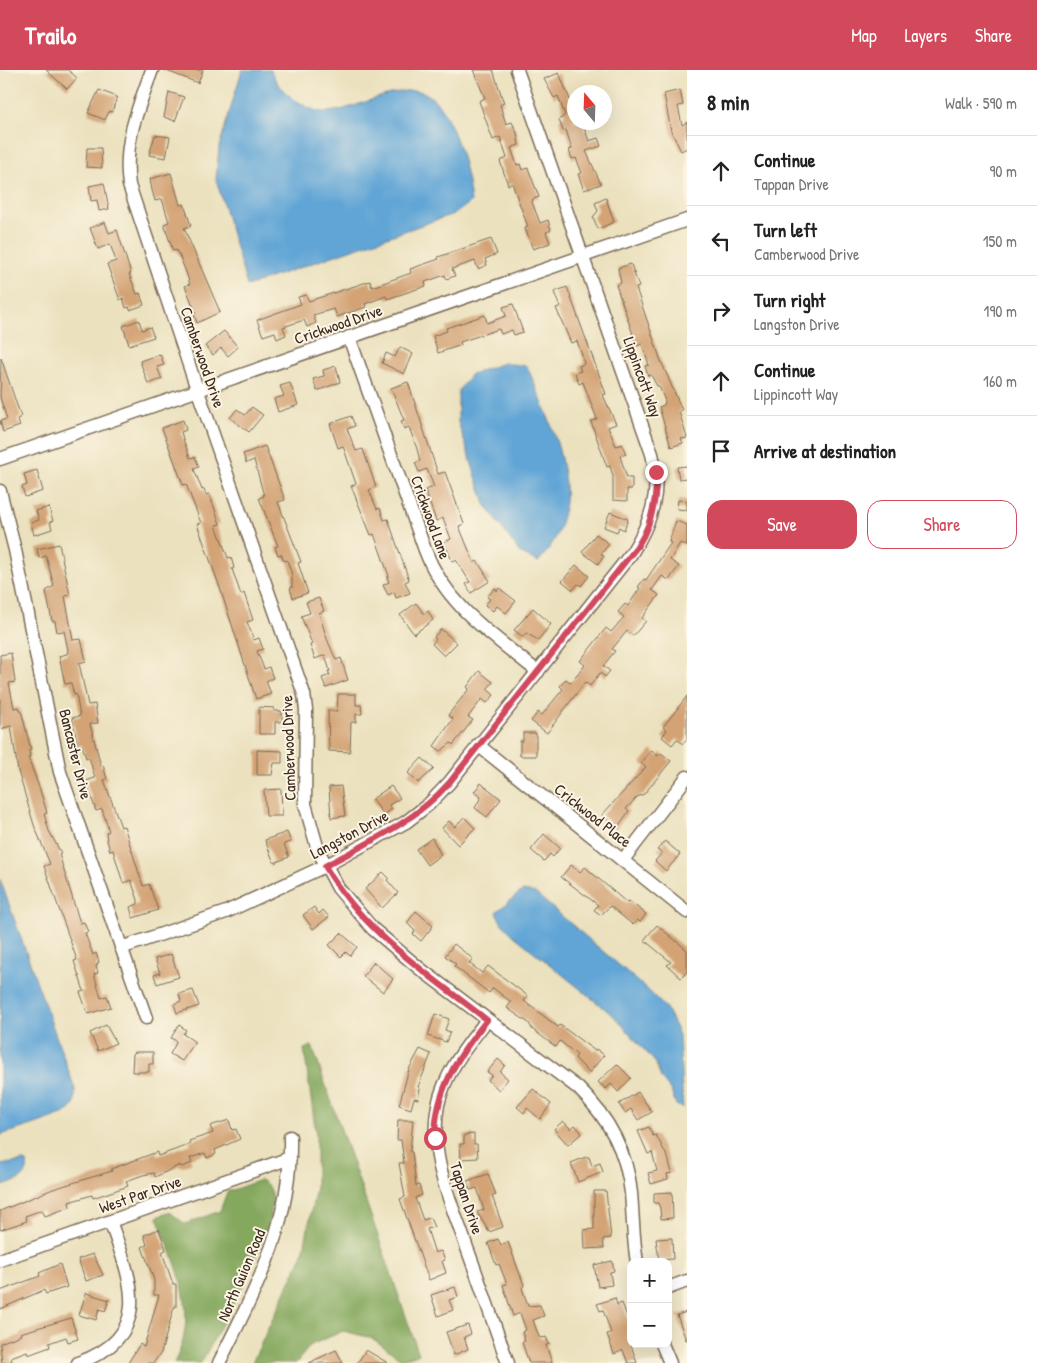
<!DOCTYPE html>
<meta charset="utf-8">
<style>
:root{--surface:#fff;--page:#f6f6f6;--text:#222;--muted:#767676;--line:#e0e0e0;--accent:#d1495b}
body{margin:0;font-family:"Patrick Hand",sans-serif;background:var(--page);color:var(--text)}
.controls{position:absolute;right:15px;bottom:15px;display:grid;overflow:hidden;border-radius:10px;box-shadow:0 5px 20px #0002}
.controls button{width:45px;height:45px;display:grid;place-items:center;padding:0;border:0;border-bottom:1px solid var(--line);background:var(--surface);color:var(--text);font:25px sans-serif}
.compass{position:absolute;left:567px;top:15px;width:45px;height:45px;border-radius:50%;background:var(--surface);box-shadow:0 5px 20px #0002;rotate:341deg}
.stop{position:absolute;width:15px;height:15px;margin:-11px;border:4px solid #d1495b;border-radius:50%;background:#fff}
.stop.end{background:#d1495b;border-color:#fff;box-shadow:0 1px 5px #0008}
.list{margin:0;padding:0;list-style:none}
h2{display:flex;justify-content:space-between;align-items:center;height:65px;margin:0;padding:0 20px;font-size:21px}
h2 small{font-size:16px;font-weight:400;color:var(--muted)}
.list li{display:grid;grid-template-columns:32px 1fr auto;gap:15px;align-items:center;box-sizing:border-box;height:70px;padding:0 20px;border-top:1px solid var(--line)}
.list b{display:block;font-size:19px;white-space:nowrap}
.list p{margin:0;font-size:16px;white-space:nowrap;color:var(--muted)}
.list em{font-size:16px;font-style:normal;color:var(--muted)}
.actions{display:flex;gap:10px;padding:15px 20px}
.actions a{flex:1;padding:11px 0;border:1px solid var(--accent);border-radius:15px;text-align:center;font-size:18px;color:var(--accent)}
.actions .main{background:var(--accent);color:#fff}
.icon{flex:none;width:28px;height:28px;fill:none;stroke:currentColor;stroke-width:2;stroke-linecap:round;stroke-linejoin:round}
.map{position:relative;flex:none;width:687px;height:1293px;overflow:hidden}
header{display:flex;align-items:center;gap:30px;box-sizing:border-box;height:70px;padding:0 25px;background:var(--accent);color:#fff}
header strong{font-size:24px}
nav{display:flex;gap:28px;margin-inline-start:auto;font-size:18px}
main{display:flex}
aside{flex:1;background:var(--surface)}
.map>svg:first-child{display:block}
.forest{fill:#84a85d;stroke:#60693e}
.water{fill:#61a5d6;stroke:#4e687a}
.building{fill:#d3a375}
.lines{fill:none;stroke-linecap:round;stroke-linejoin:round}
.street-casing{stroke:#796a56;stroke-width:15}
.street{stroke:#fff;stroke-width:12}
.route{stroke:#d1495b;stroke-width:6}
.labels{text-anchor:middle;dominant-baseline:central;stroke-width:4;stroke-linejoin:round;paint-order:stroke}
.street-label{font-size:16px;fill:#3b2a1e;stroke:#fcf5e5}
</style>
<header>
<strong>Trailo</strong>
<nav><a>Map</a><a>Layers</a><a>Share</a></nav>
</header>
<main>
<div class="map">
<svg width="687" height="1293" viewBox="0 0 687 1293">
<rect width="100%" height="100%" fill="#fcf5e5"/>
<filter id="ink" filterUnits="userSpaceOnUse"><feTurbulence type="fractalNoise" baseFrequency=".02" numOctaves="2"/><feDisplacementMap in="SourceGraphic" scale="10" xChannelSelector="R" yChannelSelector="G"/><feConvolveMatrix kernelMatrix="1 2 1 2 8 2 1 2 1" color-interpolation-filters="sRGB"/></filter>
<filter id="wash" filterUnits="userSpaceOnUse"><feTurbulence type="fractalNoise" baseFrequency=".0096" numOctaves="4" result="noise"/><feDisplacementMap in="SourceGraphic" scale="20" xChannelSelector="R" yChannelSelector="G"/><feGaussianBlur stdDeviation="1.12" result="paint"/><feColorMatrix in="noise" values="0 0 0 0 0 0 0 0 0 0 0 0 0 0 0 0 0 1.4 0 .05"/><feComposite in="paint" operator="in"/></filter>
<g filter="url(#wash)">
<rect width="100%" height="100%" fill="#ebe1be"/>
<path class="forest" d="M312,976L419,1284L401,1289L372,1268L343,1261L311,1275L296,1293H252L303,1184L316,1117V1064L304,979Z
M260,1110C266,1113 270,1116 272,1124C278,1159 219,1259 201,1293H174C201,1241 176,1196 157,1147L170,1142L185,1154L220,1141L227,1122Z"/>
<path class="water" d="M242,0H271C276,14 284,23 297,31C305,36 315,42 325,42C353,42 399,12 425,23C453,37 468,103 471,132L456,143L247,216L216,109L219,77Z
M504,293L527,296C552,357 593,435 538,492L520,483L485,434L458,352V321L471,304Z
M0,809L75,1019C75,1027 76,1033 71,1039C66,1045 11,1062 0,1065Z
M522,821L535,823L647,919L666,938L679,965L683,1038L676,1035L671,1021L661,1008L655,992L615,947L513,865L502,854L496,842Z
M23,1091L27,1092C31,1109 13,1112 0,1117V1095Z"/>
<g id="blocks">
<path class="building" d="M46,0H68L77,8L67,19Z
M164,0H203L198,13Z
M473,0H493L504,33L500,35L506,54L512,52L517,63L519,75L511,78L517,95L520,94L522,100L528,98L539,127L533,129L532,132L540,153L548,150L551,160L546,162L550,173L533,179L525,158L528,157L512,113L508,115L500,91L507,88L500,67L493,70L479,31L485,28Z
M559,3L571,32L574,31V52H582L589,71L598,68L601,76L586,81L601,114L584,120L578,104L582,103L576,88L572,89L569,80L572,79L566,60L563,61L559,50L565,45L558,26L554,28L544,9Z
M99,20L117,27L112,42L109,41L105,50L88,43Z
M680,20L683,35L678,36L682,55L687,52V78L681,81L671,61L664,24Z
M169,22L184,27L175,51L164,47Z
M155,65L170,67L166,88L149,85Z
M87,78H101L102,98L86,97Z
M171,103L180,135L184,134L191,156L184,158L220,242L197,253L194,244L196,243L185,216L190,214L186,202L179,185L176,180L173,181L164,154L169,152L162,129L155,131L152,120L150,109Z
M104,113L109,139L99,141L97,130L91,131L89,116Z
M606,128L614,152L598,159L593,147L598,141L595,133Z
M105,152L109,163L117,160L131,204H129L137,224L140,223L144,235L130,240L129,237L126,238L123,228L120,230L107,194L116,191L110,174L98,179L90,158Z
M491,169L497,184L485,189L487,195L478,199L475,191L452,199L455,206L446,209L445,205L425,212L426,216L387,229L386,226L365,234L366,237L337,247L334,239L313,245L316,253L307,257L304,250L283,257L286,265L277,269L275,262L263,266L257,250L301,234L298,227L306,225L309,231L370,211L372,217L411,203L410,199L439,189L438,187Z
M631,194L639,217L636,218L661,291L682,340L679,341L687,368L681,369L683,373L671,377L659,337L664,335L665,331L659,316H657L651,305L648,306L645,296L649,295L642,274L637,276L616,215L621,213L618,198Z
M567,217L606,324L603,325L616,354L608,357L616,376L622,374L626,384L620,386L627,408H632V419H627V431L613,430V406L610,396L607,397L591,352L597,349L583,312L579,314L575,303L581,301L579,296L584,294L582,285L577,271L571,273L556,238L560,237L554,222Z
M513,234L523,262L514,265L512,260L501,264L499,259L460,272L461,275L438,283L433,266L447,261L446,258L485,245L487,253L506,246L503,237Z
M139,250L142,260L150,257L154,267L129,275L123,256Z
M224,261L238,277L228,286L221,278L213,285L205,276Z
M400,277L413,284L404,304L382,293L386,283L395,287Z
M160,284L164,295L157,297L162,309L148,314L140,291Z
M1,288L21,347L17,349L20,356L3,362L0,351L7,349L0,328Z
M336,296L340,312L317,321L313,309L324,306L323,300Z
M408,312L438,404L445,402L464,454L459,456L474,493L477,491L490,511L471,523L466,514L470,512L456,490L452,491L444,472L451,469L443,448L436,451L425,420L434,417L427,399L419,402L415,393L420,391L417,379L409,357L404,359L401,351L404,350L391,318Z
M290,313L298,335L278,342L274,329L284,326L280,316Z
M252,337L263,345L249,362L230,348L237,339L245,345Z
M351,346L355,356L347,359L356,381L363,379L376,417L369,420L377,439L380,438L384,450L388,449L409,510L405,512L410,523L396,528L394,522L388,525L383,515L389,512L387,507L389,506L374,464L371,465L351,416L356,414L343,376L338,378L330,354Z
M183,350L186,360L181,362L183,369L190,388L195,387L199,397L194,399L202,420L204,419L206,425L209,424L214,437L220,454L216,455L228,488L231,487L234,498L232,499L241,525L244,523L253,550L247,552L254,570L259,568L263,579L257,581L264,599L269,597L273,608L266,611L271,624L256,629L219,515L197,454L201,453L186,414L183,415L162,358Z
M265,376L285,430L278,432L301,492L298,493L308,523L293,528L290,518H292V505L287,490L284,491L281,484L278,485L275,477L278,476L259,428L264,426L254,390L246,393L243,384Z
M687,396V408L679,409L677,397Z
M37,400L43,421L25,427L22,417L27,415L24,404Z
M678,430L687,431V440L677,439Z
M49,437L53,451L50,452L52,459L34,465L31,453L39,450L36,441Z
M610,442L628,449L624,460L619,457L617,462L604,457Z
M676,451L687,455V476L680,473L670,490L679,496L669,510L662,506L652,520L659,525L642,548L646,551L633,566L627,561L612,579L615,581L603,596L610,601L605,607L600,603L590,616L585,612L547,663L531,651L538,642L542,645L563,619L560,616L566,609L571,613L585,595L580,591L606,558L611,562L624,547L618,542L625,534L628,536L640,518L638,517L644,509L646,510L671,473L669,472Z
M596,464L609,474L601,484L604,486L598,494L582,482Z
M59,474L70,525L65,526L73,570L81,569L86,591L79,593L88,635L95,634L98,653L90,654L101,696L103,695L107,709L104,710L121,757L124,756L143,816L149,814L158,840L133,848L130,837L138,834V830L131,810L123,813L113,780L110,781L107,770L106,763L109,761L102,739L96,741L86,711L95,708L89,687L86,688L82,675L78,676L72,648L80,646L76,624L74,625L71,613L65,614L59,586L67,584L68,580L64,561L57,562L55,551H52L46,521L54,516L46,486L39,488L37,479Z
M576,495L589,506L581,516L578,514L573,520L562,511Z
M495,518L497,521L499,518L516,531L506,543L497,536L493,541L485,535L490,529L487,527Z
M319,528L324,541L319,543L327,569L336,590L341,588L348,610L326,618L322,608L330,605L328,601H330L325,585L315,589L310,575L312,574L301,546L310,543L306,532Z
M416,533L424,544L428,541L433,550L414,564L400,545Z
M533,538L551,554L538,570L526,563L523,567L514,560Z
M441,559L457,573L444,586L432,574L436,569L434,567Z
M11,583L15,612L9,613L14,638L19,637L22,644L31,680H29L30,687H28L40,720L47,743L44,744L49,761L61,783L59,784L80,853L84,852L88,862L85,863L93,885L96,883L99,892L96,896L98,903L94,904L101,928L107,926L111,937L88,944L80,922L84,921L74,891L77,890L44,796L50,794L34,755L18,701L11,656L0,659V585Z
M479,601L493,612L487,619L494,625L487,633L482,629L468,647L473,650L453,675L451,673L441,681L434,676L453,649L448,645L469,619L467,617Z
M338,624H356V635H361L362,644H356V652H351L350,682L329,681L328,641H337Z
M687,626V668L683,674L677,669L672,675L662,667L667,660L663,657Z
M259,637L274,638V641H282V652H275V664H259Z
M523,663H536V686H520V671H523Z
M257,680L282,681V693H274L272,705H257Z
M652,680L658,686L661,683L671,691L644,724L637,727L626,739L629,741L615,761L606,754L609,751L602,745L646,697L641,693Z
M422,688L434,699L418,713L408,703Z
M481,713L501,729L487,747L475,738L481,727L474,722Z
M341,716L345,746L331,748L329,717Z
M391,716L400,728L389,735L392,739L384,745L372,729Z
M281,719L282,746H266L264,720Z
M464,747L475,758L458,775L442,758L449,751L455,757Z
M287,762L291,772L284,774L289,787L274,793L265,770Z
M544,764L560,778L553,787L550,784L544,791L531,780Z
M432,768L441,785L427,795L416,779Z
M665,771L680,784L666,801L655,791L662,783L657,780Z
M571,795L580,802L585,797L627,833L629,831L646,844L640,852L637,850L633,855L610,836L601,845L594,840L598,835L561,807Z
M383,802L389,808L387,810L398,823L382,838L365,819Z
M314,837L319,844L323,840L329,847L313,859L303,845Z
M416,841L433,856L421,871L413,864L415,861L407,853Z
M657,855L687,880V902L681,908L667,895L671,892L644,870Z
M341,863L357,877L350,886L346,882L341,887L329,875Z
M454,874L473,889L469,893L482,903L488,896L528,926L524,931L558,957L560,955L595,981L596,979L604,985L589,1003L575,988L577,985L560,971L556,977L532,959L529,953L507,938L511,932L493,918L489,923L454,896L456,894L445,886Z
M171,884L179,907L157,914L154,905L160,903L155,889Z
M374,892L393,909L383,922L363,906Z
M193,920L199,936L177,943L174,934L181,931L179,924Z
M435,944L449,949L445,960L450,962L446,972L428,966Z
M106,955L116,973L98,981L90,963Z
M179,955L186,960L183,964L195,972L182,991L170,984L175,975L176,971L171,968Z
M420,979L431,984L418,1017L420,1018L418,1029L414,1028L411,1039L399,1035L409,999Z
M135,982H153V994H149V1002H132L133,984Z
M498,989L505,995L500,1002L508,1009L499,1020L488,1010L492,1005L487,1002Z
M617,994L631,1008L618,1022L611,1014L606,1019L598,1012Z
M533,1019L551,1034L540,1049L527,1038L524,1043L517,1037Z
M638,1022L652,1042L638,1050L631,1039L625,1043L619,1034Z
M229,1050L232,1060L236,1059L240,1069L215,1080L216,1084L207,1088L205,1083L190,1088L192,1093L187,1095L181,1097L180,1095L155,1107L154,1103L143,1105L126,1111L128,1116L93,1128L92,1125L69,1132L70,1137L45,1146L42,1140L25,1146L27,1151L0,1160V1141L53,1119L112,1101L111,1099L157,1082L158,1086L191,1074L189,1071L213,1063L210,1056Z
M398,1050H413L410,1082H412L416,1116L419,1115L422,1125L415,1128L423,1150L430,1148L434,1157L427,1159L435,1183L441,1181L445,1190L442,1191L446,1203L429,1210L400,1129L405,1127L399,1093H404L401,1070H397Z
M563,1051L571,1059L575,1055L582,1063L568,1075L554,1059Z
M649,1057L653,1066L656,1065L668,1088L672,1103L667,1104L668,1109L651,1114L648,1103L657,1101L652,1082L648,1084L638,1061Z
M474,1064V1074H477L478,1088L461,1089L460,1074H464V1065Z
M586,1087H589L592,1096L600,1093L603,1102L578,1112L571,1093Z
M488,1104L496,1125L492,1126L503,1157L489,1162L477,1142L484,1140L477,1118L470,1120L467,1111Z
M594,1121H606L611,1168L603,1169L604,1178L585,1179L584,1160L594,1159Z
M672,1122L673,1148L661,1149L660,1138L658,1133H654V1123Z
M159,1159L166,1180L162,1182L173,1214H176V1237H174L161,1283L153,1293H128L140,1274L144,1277L159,1225H154V1210L142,1177L147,1175L144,1165Z
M672,1168L673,1189L659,1190L656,1169Z
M498,1169L501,1175L508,1172L524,1215L522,1218L528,1236L540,1235L544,1246L533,1250L539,1267L542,1268L546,1267L549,1274L546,1275L552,1293H529L522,1272L525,1271L522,1262L526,1260L520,1243L513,1246L503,1215L507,1214L499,1194L496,1195L488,1173Z
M93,1184L103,1205L86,1211L78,1189Z
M612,1191L614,1201L610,1202L612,1215L598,1217L594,1195Z
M60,1194L67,1217L46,1224L44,1220L0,1239V1221L40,1206L39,1203Z
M455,1217L458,1227L449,1230L453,1240L438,1246L431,1225Z
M86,1223L109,1230L105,1241L99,1239L96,1250L79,1245Z
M615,1228L617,1235L622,1233L631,1257V1275L637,1293H628L623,1280L614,1284L607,1264L611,1263L603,1240L600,1241L597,1234Z
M687,1242V1270H686L677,1245Z
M71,1248L78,1269L68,1272L66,1267L49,1273L50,1277L28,1285L27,1281L11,1287L12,1291L2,1293L0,1273L21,1265L20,1263Z
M468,1255L471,1264L464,1267L468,1279L454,1285L446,1262Z
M336,1280L343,1293H309Z
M366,1280L388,1293H357Z"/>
</g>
</g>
<g filter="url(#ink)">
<use href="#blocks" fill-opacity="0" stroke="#796a56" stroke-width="1"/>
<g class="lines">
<g class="street-casing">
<path id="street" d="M152,0C138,38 123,73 129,115L194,310L304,624L306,640L305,734L318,780L338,818L373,859L419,898L578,1018C607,1046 627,1082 631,1123C633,1146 633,1169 637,1192
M349,267L425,480C446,536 493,565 538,602
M0,389L687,150
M0,421L15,480L60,702L146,948
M478,675L687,842
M623,790L687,707
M121,878L226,842L325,796L406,752L429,734L449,713L631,484C651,453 662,421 652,384L517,0
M487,950C467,976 445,1002 438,1035C428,1085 451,1132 467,1178C481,1216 494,1255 508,1293
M0,1190L290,1088
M668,1218L687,1211
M662,1274L670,1293
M78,1293C156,1265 131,1210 110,1151
M219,1293C256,1218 292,1153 290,1067"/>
</g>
<use href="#street" class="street"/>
</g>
</g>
<g class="lines" filter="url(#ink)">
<path class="route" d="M435,1068C435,1020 458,986 487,950C428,904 363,862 325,796C369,772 415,752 449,713L637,477C652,454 657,429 656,402"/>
</g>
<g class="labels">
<g class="street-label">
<text transform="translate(338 254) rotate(-19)">Crickwood Drive</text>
<text transform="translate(203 287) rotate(71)">Camberwood Drive</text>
<text transform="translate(643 307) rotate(70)">Lippincott Way</text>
<text transform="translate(431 447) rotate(70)">Crickwood Lane</text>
<text transform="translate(288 678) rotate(-92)">Camberwood Drive</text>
<text transform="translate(76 684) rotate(76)">Bancaster Drive</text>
<text transform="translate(593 745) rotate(38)">Crickwood Place</text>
<text transform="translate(349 764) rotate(-28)">Langston Drive</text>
<text transform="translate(140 1124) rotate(-19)">West Par Drive</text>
<text transform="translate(467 1128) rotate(72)">Tappan Drive</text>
<text transform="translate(241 1205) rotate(-67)">North Guion Road</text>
</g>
</g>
</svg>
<div class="controls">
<button>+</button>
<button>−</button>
</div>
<svg class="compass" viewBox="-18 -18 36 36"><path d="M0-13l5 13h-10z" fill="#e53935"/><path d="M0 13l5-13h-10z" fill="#767676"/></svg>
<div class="stop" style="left:435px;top:1068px"></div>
<div class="stop end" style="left:656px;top:402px"></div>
</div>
<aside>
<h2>8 min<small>Walk · 590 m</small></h2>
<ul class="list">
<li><svg class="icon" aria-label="ahead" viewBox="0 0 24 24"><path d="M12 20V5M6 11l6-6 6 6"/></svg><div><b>Continue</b><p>Tappan Drive</p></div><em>90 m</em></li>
<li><svg class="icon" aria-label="left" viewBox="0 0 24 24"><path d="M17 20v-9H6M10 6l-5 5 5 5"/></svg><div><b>Turn left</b><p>Camberwood Drive</p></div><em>150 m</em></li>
<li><svg class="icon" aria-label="right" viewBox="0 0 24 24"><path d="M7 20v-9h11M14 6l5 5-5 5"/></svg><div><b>Turn right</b><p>Langston Drive</p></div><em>190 m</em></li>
<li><svg class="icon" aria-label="ahead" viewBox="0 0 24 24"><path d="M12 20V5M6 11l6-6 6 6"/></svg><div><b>Continue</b><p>Lippincott Way</p></div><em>160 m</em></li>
<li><svg class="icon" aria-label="arrive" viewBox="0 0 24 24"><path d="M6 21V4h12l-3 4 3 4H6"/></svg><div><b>Arrive at destination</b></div></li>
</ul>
<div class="actions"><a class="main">Save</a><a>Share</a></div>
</aside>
</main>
